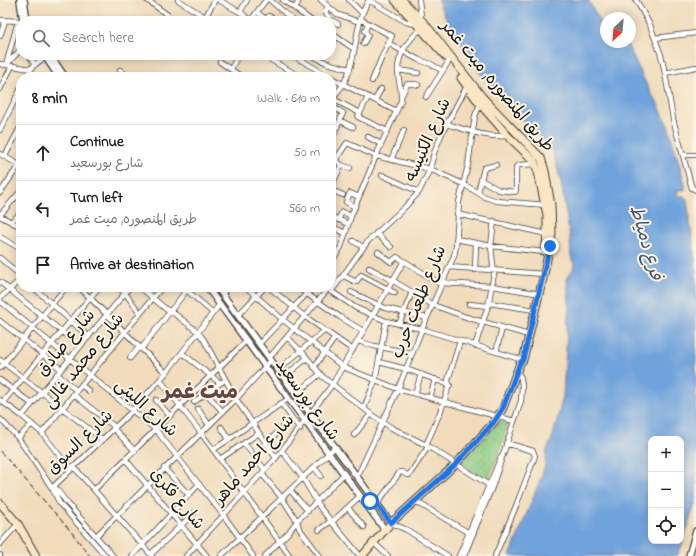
<!DOCTYPE html>
<meta charset="utf-8">
<style>
:root{--surface:#fff;--page:#f6f6f6;--text:#202124;--muted:#757577;--line:#e0e0e0}
body{margin:0;font-family:"Indie Flower","Playpen Sans Arabic",sans-serif;background:var(--page);color:var(--text)}
.controls{position:absolute;right:12px;bottom:12px;display:grid;overflow:hidden;border-radius:8px;box-shadow:0 2px 10px #0003}
.controls button{width:36px;height:36px;display:grid;place-items:center;padding:0;border:0;border-bottom:1px solid var(--line);background:var(--surface);color:var(--text);font:20px sans-serif}
.compass{position:absolute;left:600px;top:12px;width:36px;height:36px;border-radius:50%;background:var(--surface);box-shadow:0 2px 10px #0003;rotate:206deg}
.stop{position:absolute;width:12px;height:12px;margin:-9px;border:3px solid #1a73e8;border-radius:50%;background:#fff}
.stop.end{background:#1a73e8;border-color:#fff;box-shadow:0 1px 4px #0008}
.list{margin:0;padding:0;list-style:none}
h2{display:flex;justify-content:space-between;align-items:center;height:52px;margin:0;padding:0 16px;font-size:17px}
h2 small{font-size:13px;font-weight:400;color:var(--muted)}
.list li{display:grid;grid-template-columns:26px 1fr auto;gap:12px;align-items:center;box-sizing:border-box;height:56px;padding:0 16px;border-top:1px solid var(--line)}
.list b{display:block;font-size:15px;white-space:nowrap}
.list p{margin:0;font-size:13px;white-space:nowrap;color:var(--muted)}
.list em{font-size:13px;font-style:normal;color:var(--muted)}
.icon{flex:none;width:22px;height:22px;fill:none;stroke:currentColor;stroke-width:2;stroke-linecap:round;stroke-linejoin:round}
.map{position:relative;flex:none;width:696px;height:556px;overflow:hidden}
.search{position:absolute;background:var(--surface);box-shadow:0 2px 10px #0003;left:16px;top:16px;width:320px;height:44px;display:flex;align-items:center;gap:10px;box-sizing:border-box;padding:0 14px;border-radius:16px;color:var(--muted);font-size:15px}
.panel{position:absolute;background:var(--surface);box-shadow:0 2px 10px #0003;left:16px;top:72px;width:320px;height:220px;border-radius:16px}
.map>svg:first-child{display:block}
.park{fill:url(#park-dots);stroke:#52734f}
.water{fill:#70a2db;stroke:#465f7c;fill-rule:evenodd}
.lines{fill:none;stroke-linecap:round;stroke-linejoin:round}
.minor-casing{stroke:#3c3934;stroke-width:6}
.tertiary-casing{stroke:#3c3934;stroke-width:8}
.secondary-casing{stroke:#3c3934;stroke-width:9}
.minor{stroke:#fff;stroke-width:4.5}
.tertiary{stroke:#fff;stroke-width:5.5}
.secondary{stroke:#fbe6c4;stroke-width:7}
.rail{stroke:#1c1c1c;stroke-width:1;stroke-dasharray:6 3;stroke-linecap:butt}
.route{stroke:#1a73e8;stroke-width:5}
.labels{text-anchor:middle;dominant-baseline:central;stroke-width:4;stroke-linejoin:round;paint-order:stroke}
.street-label{font-size:17px;fill:#1c1c1c;stroke:#fcf5e5}
.water-label{font-size:18px;font-style:italic;fill:#425872;stroke:#fcf5e5}
.district-label{font-size:21px;font-weight:bold;fill:#624746;stroke:#fcf5e5}
</style>
<div class="map">
<svg width="696" height="556" viewBox="0 0 696 556">
<defs>
<pattern id="park-dots" width="8" height="8" patternUnits="userSpaceOnUse"><rect width="8" height="8" fill="#88ca82"/><path d="M2 2h.1M6 6h.1" fill="none" stroke="#75ad70" stroke-width="1.8" stroke-linecap="round"/></pattern>
</defs>
<rect width="100%" height="100%" fill="#fcf5e5"/>
<filter id="ink" filterUnits="userSpaceOnUse"><feTurbulence type="fractalNoise" baseFrequency=".025" numOctaves="2"/><feDisplacementMap in="SourceGraphic" scale="8" xChannelSelector="R" yChannelSelector="G"/><feConvolveMatrix kernelMatrix="1 2 1 2 8 2 1 2 1" color-interpolation-filters="sRGB"/></filter>
<filter id="wash" filterUnits="userSpaceOnUse"><feTurbulence type="fractalNoise" baseFrequency=".012" numOctaves="4" result="noise"/><feDisplacementMap in="SourceGraphic" scale="16" xChannelSelector="R" yChannelSelector="G"/><feGaussianBlur stdDeviation="0.9" result="paint"/><feColorMatrix in="noise" values="0 0 0 0 0 0 0 0 0 0 0 0 0 0 0 0 0 1.4 0 .05"/><feComposite in="paint" operator="in"/></filter>
<g filter="url(#wash)">
<rect width="100%" height="100%" fill="#f1dbbb"/>
<path class="park" d="M500,422H502L508,425L499,453L487,482L463,465L462,462Z"/>
<path class="water" d="M438,0H588L606,32V42H623L627,44L650,92L658,104L668,126L685,184V190H678L677,194L679,196H684L687,199L696,269V500L682,545L677,556H510L542,475L545,465L547,450L553,436L563,396L569,301L567,280L570,273L573,270L574,264L571,256L570,238L561,182L553,152L534,130L506,104L481,74L450,26L442,10ZM651,439H681V541H651Z"/>
</g>
<g filter="url(#ink)">
<g class="lines">
<g class="minor-casing">
<path id="minor" d="M147,0L176,21
M178,0L211,21
M219,0L243,14L250,21
M270,0L294,21
M283,0L312,21
M321,0L337,14L359,22
M349,0L362,13
M369,0L406,22L415,24L421,16L419,0
M636,0L650,25L661,55L665,73L673,119L691,185L692,188L696,190
M328,7L325,12L330,19L338,24
M295,9L299,0
M240,12L247,0
M257,12L265,19L269,16L272,18
M360,19L392,36L381,59L372,81
M0,20L20,21
M203,21L215,0
M250,21L266,0
M331,33L354,49
M0,36L5,21
M655,38L696,33
M388,43L419,60L431,64L443,71
M363,44L368,35L365,31L368,23
M29,55L35,65
M270,55L269,59L301,77
M293,55L329,77
M311,55L327,63L349,69
M300,60L303,55
M220,62L242,77
M0,64L31,69
M7,64L21,49
M6,65L18,21
M231,69L238,55
M120,70L128,77
M398,70L418,73
M665,73L696,67
M27,77L33,66L45,57
M331,78L396,111
M0,89L12,66
M402,95L407,84H415L418,85
M16,97L21,102
M368,97L358,117L387,131
M426,97L449,61
M331,98C361,75 350,29 369,0
M331,98L360,113
M375,100L381,89
M331,108L338,110L343,113L331,141
M341,121L353,127
M447,124C466,130 487,138 508,136
M0,130L21,88
M368,137L381,144
M0,154L21,166
M331,154L341,165L331,188
M683,155H696
M5,156L21,126
M336,159L347,143L376,156L430,169L463,184L485,197L497,201L546,205
M391,160L404,130
M341,165L350,168
M382,175L419,192
M481,180L499,190L515,192L516,190V167L519,165L536,164
M331,190L343,195
M478,192L484,168L496,165
M0,193L21,162
M355,207L346,202L350,193L359,197
M457,214L547,234
M0,215L21,191
M0,216L21,227
M333,217L348,224
M338,220L342,212L351,216
M11,222L21,213
M331,226L345,233
M376,233L391,247
M0,237L21,249
M456,239L491,246L544,252
M353,241L363,247
M378,252L391,262L397,257L404,261
M0,258L21,276
M331,263L341,247L351,216L376,156L401,101C402,92 399,83 398,73C397,55 409,39 422,28
M449,267L544,274
M369,268L392,280L433,305L466,317L525,334
M475,270L476,243
M344,276L356,282L361,275L395,293
M0,282L71,339
M442,283L492,286L535,293
M33,287L89,337
M58,287L63,291
M79,287L166,373
M118,287L125,293L140,313
M140,287L167,310L171,311L198,332L204,340L236,399L276,458
M183,287L213,313
M246,287L282,319L343,367L398,389L514,421
M269,287L304,316L353,350
M297,287L340,317L363,331
M325,287L356,308L386,321L422,329L523,360
M331,292L368,241L403,209L419,192L430,169L434,153L442,133L467,86
M351,292L385,308L427,318
M222,294L228,287
M0,298L21,279
M0,301L156,430L224,516L253,556
M489,303L535,310
M469,304L488,306
M238,315L265,287
M0,321L61,369
M399,324L412,292
M287,337L303,353L323,377L376,418L392,428L426,445L492,487
M358,341L374,346L412,353
M259,344L313,287
M475,346L488,306L494,274L491,246L494,221
M141,349L189,287
M496,352L502,328
M182,353L220,383
M130,358L139,347
M269,358L328,289
M0,360L102,439
M379,362L406,369L450,385
M314,367L335,338
M0,368L66,287
M278,370L324,331
M57,374L76,390
M284,377L307,358
M0,380L32,404
M160,380L201,433L290,556
M81,385L89,391
M206,393L223,412
M73,394L115,427
M296,394L320,374
M415,394L421,374
M430,398L435,379
M0,400L22,416L42,433L70,469
M156,400L170,416
M3,402L99,287
M194,402L222,382
M281,403L300,429
M364,408L375,381L386,321
M198,409L209,425
M22,416L130,287
M0,419L10,429L18,438L52,488L60,504L106,556
M221,427L229,439
M113,428L135,451
M42,433L162,287
M354,435L371,414
M18,438L32,424
M244,443L265,470
M266,444L292,418
M426,445C431,433 452,390 448,380L460,341
M213,450L288,399
M282,451L303,478L321,509L360,556
M220,459L259,433
M126,460L207,556
M73,466L152,556
M314,467L321,476
M164,468L189,495
M262,474L282,498L297,521L299,528L320,556
M357,477L398,389L422,329L454,256L456,246L459,202L468,165L475,116L480,104
M54,486L68,504L113,556
M52,488L132,411L166,373L220,304
M94,490L246,341
M290,490L308,511
M415,501L469,533
M377,504L400,472H402L407,475H409L428,447
M348,508L364,527
M332,522L360,496
M391,523L407,530L448,556
M319,530L331,521
M96,536L236,399L271,360
M373,542L388,556
M0,544L18,524
M151,554L194,513
M0,555V556
M132,556L199,484
M186,556L276,458L332,385L404,261L442,285
M221,556L335,447
M265,556L288,533L297,521L344,474
M459,556L501,457
M464,556L492,487L521,401L522,386L521,378L517,371
M495,556L516,506L535,456L533,451L506,443"/>
</g>
<g class="tertiary-casing">
<path id="tertiary" d="M20,0L23,21
M24,0L27,21
M44,55L59,77
M50,55L65,77
M207,287L385,530
M217,287L391,523
M689,556L696,531"/>
</g>
<g class="secondary-casing">
<path id="secondary" d="M395,0L446,57
M461,78L480,104L508,136L534,161L538,172L547,215V234L546,246
M0,503L18,524L36,556
M362,556L391,523L456,464L494,422L503,408L520,363L523,360L544,274L552,234L551,205L545,171L541,158L483,98L426,25L402,0"/>
</g>
<use href="#minor" class="minor"/>
<use href="#tertiary" class="tertiary"/>
<use href="#secondary" class="secondary"/>
<path class="rail" d="M0,451L69,529L90,556"/>
</g>
</g>
<g class="lines" filter="url(#ink)">
<path class="route" d="M370,501L374,500L391,523L456,464L494,422L503,408L520,363L523,360L550,246"/>
</g>
<g class="labels">
<g class="street-label">
<text transform="translate(497 86) rotate(50)">طريق المنصوره, ميت غمر</text>
<text transform="translate(428 140) rotate(-66)">شارع الكنيسه</text>
<text transform="translate(419 302) rotate(-68)">شارع طلعت حرب</text>
<text transform="translate(66 343) rotate(-50)">شارع صادق</text>
<text transform="translate(84 361) rotate(-51)">شارع محمد غالى</text>
<text transform="translate(307 400) rotate(54)">شارع بورسعيد</text>
<text transform="translate(146 408) rotate(42)">شارع الليثى</text>
<text transform="translate(80 442) rotate(-44)">شارع السوق</text>
<text transform="translate(254 460) rotate(-49)">شارع احمد ماهر</text>
<text transform="translate(177 499) rotate(50)">شارع فكرى</text>
</g>
<g class="water-label">
<text transform="translate(645 243) rotate(74)">فرع دمياط</text>
</g>
<g class="district-label">
<text x="200" y="393">ميت غمر</text>
</g>
</g>
</svg>
<div class="controls">
<button>+</button>
<button>−</button>
<button><svg class="icon" aria-label="locate" viewBox="0 0 24 24"><circle cx="12" cy="12" r="6"/><path d="M12 2v4M12 18v4M2 12h4M18 12h4"/></svg></button>
</div>
<svg class="compass" viewBox="-18 -18 36 36"><path d="M0-13l5 13h-10z" fill="#e53935"/><path d="M0 13l5-13h-10z" fill="#757577"/></svg>
<div class="stop" style="left:370px;top:501px"></div>
<div class="stop end" style="left:550px;top:246px"></div>
<div class="search"><svg class="icon" aria-label="search" viewBox="0 0 24 24"><circle cx="10" cy="10" r="6"/><path d="M15 15l6 6"/></svg>Search here</div>
<section class="panel">
<h2>8 min<small>Walk · 610 m</small></h2>
<ul class="list">
<li><svg class="icon" aria-label="ahead" viewBox="0 0 24 24"><path d="M12 20V5M6 11l6-6 6 6"/></svg><div><b>Continue</b><p>شارع بورسعيد</p></div><em>50 m</em></li>
<li><svg class="icon" aria-label="left" viewBox="0 0 24 24"><path d="M17 20v-9H6M10 6l-5 5 5 5"/></svg><div><b>Turn left</b><p>طريق المنصوره, ميت غمر</p></div><em>560 m</em></li>
<li><svg class="icon" aria-label="arrive" viewBox="0 0 24 24"><path d="M6 21V4h12l-3 4 3 4H6"/></svg><div><b>Arrive at destination</b></div></li>
</ul>
</section>
</div>
